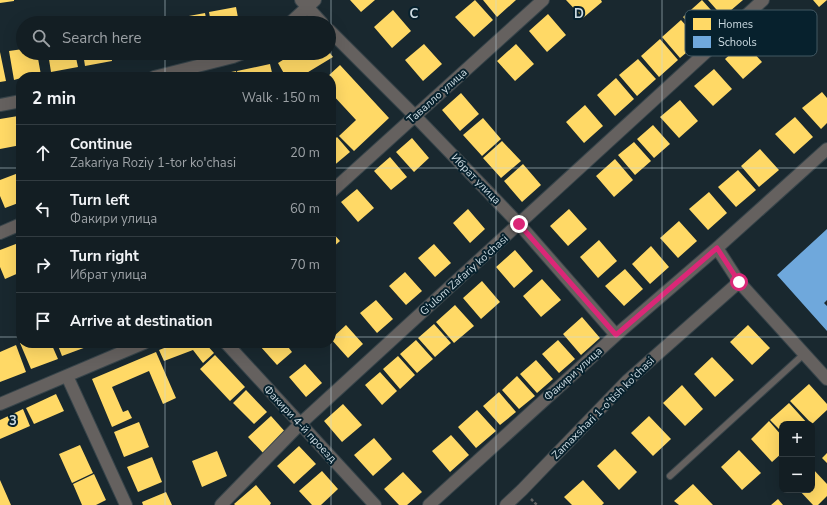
<!DOCTYPE html>
<meta charset="utf-8">
<style>
:root{--surface:#131e23;--page:#202b30;--text:#f1f3f6;--muted:#9da2a6;--line:#323c41}
body{margin:0;font-family:"Nunito Sans",sans-serif;background:var(--page);color:var(--text)}
.controls{position:absolute;right:12px;bottom:12px;display:grid;overflow:hidden;border-radius:8px;box-shadow:0 4px 16px #0002}
.controls button{width:36px;height:36px;display:grid;place-items:center;padding:0;border:0;border-bottom:1px solid var(--line);background:var(--surface);color:var(--text);font:20px sans-serif}
.stop{position:absolute;width:12px;height:12px;margin:-9px;border:3px solid #db2777;border-radius:50%;background:#fff}
.stop.end{background:#db2777;border-color:#fff;box-shadow:0 1px 4px #0008}
.list{margin:0;padding:0;list-style:none}
h2{display:flex;justify-content:space-between;align-items:center;height:52px;margin:0;padding:0 16px;font-size:17px}
h2 small{font-size:13px;font-weight:400;color:var(--muted)}
.list li{display:grid;grid-template-columns:26px 1fr auto;gap:12px;align-items:center;box-sizing:border-box;height:56px;padding:0 16px;border-top:1px solid var(--line)}
.list b{display:block;font-size:15px;white-space:nowrap}
.list p{margin:0;font-size:13px;white-space:nowrap;color:var(--muted)}
.list em{font-size:13px;font-style:normal;color:var(--muted)}
.icon{flex:none;width:22px;height:22px;fill:none;stroke:currentColor;stroke-width:2;stroke-linecap:round;stroke-linejoin:round}
.map{position:relative;flex:none;width:827px;height:505px;overflow:hidden}
.search{position:absolute;background:var(--surface);box-shadow:0 4px 16px #0002;left:16px;top:16px;width:320px;height:44px;display:flex;align-items:center;gap:10px;box-sizing:border-box;padding:0 14px;border-radius:22px;color:var(--muted);font-size:15px}
.panel{position:absolute;background:var(--surface);box-shadow:0 4px 16px #0002;left:16px;top:72px;width:320px;height:276px;border-radius:16px}
.map>svg:first-child{display:block}
.homes{fill:#ffd966}
.schools{fill:#6fa8dc}
.lines{fill:none;stroke-linecap:round;stroke-linejoin:round}
.service-casing{stroke:#37444a;stroke-width:8}
.minor-casing{stroke:#37444a;stroke-width:14}
.path{stroke:#636464;stroke-width:2.5;stroke-dasharray:3 2;stroke-linecap:butt}
.service{stroke:#65615f;stroke-width:6}
.minor{stroke:#65615f;stroke-width:12}
.route{stroke:#db2777;stroke-width:5}
.grid{fill:none;stroke:#cbdae1;stroke-width:1;stroke-opacity:0.55}
.labels{text-anchor:middle;dominant-baseline:central;stroke-width:4;stroke-linejoin:round;paint-order:stroke}
.street-label{font-size:11px;fill:#cbdae1;stroke:#07212d}
.key{fill:#07212d;stroke:#425863;stroke-width:1}
.key-label{font-size:11px;fill:#cbdae1}
.grid-label{font-size:13px;text-anchor:middle;font-weight:bold;fill:#cbdae1;stroke:#07212d;stroke-width:4;stroke-linejoin:round;paint-order:stroke}
</style>
<div class="map">
<svg width="827" height="505" viewBox="0 0 827 505">
<rect width="100%" height="100%" fill="#19282f"/>
<path class="homes" d="M0,0H14V1L0,3Z
M350,0H375L361,12Z
M475,0L493,20L474,37L455,17Z
M483,0H516L497,17Z
M566,0H601L602,2L583,18Z
M702,0L720,20L701,38L683,17Z
M708,0H743L723,17Z
M813,0H827L819,7Z
M236,7L239,23H211L209,12Z
M393,10L411,31L392,48L374,27Z
M205,13L207,23H179L178,18Z
M548,14L566,35L547,52L529,31Z
M172,20L173,23H159V22Z
M681,20L700,41L680,58L662,37Z
M660,39L678,60L659,77L641,56Z
M744,42L762,62L743,79L725,59Z
M424,44L442,64L423,81L405,60Z
M516,44L534,64L515,81L497,61Z
M23,49V53H37L41,75L21,77V78L14,80L9,51Z
M0,52L6,81L0,82Z
M48,53H75L78,67L51,72Z
M83,53H111L112,61L85,66Z
M118,53H146V54L119,59Z
M294,53H330L333,57L300,77H286L278,63Z
M638,59L656,79L637,96L619,75Z
M270,64L273,77H238L237,71Z
M340,65L389,118L354,151L339,136L356,120L331,93V77H327Z
M714,69L732,89L713,106L694,86Z
M236,71L237,77H211V76Z
M616,78L634,99L615,116L597,95Z
M822,92L827,98V123L821,129L802,108Z
M461,93L479,114L460,131L442,110Z
M680,100L698,121L679,138L660,117Z
M585,105L603,126L584,143L566,122Z
M18,116L21,133V145L0,149V119Z
M795,117L813,137L794,154L775,134Z
M483,118L501,139L482,156L463,135Z
M653,125L670,144L654,158L637,139Z
M337,137L350,152L331,168V143Z
M412,138L429,158L414,172L396,152Z
M502,141L521,161L501,178L483,158Z
M634,142L651,161L635,175L618,155Z
M760,149L779,170L759,187L741,166Z
M390,157L407,177L391,190L374,171Z
M615,159L633,180L614,197L596,176Z
M523,164L541,185L522,202L504,181Z
M738,170L756,190L736,207L718,187Z
M21,172V202L5,208L0,196V180Z
M357,189L374,208L358,222L341,202Z
M709,192L727,213L708,230L689,209Z
M468,209L485,229L470,243L453,223Z
M569,209L587,229L568,246L550,226Z
M679,221L697,241L678,258L660,238Z
M331,231L340,241L331,249Z
M599,240L617,261L598,278L580,257Z
M21,242V272L5,279L0,267V250Z
M434,244L451,263L435,277L418,258Z
M651,246L669,267L650,284L632,264Z
M515,250L533,271L514,288L496,267Z
M625,269L643,289L624,306L605,286Z
M405,272L422,291L406,305L389,286Z
M542,279L561,300L541,317L523,296Z
M482,281L500,302L481,319L463,298Z
M376,300L393,319L377,333L360,313Z
M455,305L474,326L454,343L436,322Z
M582,317L600,338L581,355L563,334Z
M434,324L451,343L435,357L418,338Z
M346,325L363,344L348,358L331,339Z
M748,325L770,348L752,365L730,342Z
M416,340L433,359L417,373L400,354Z
M558,340L575,359L559,373L542,354Z
M20,343H51L58,359L31,369Z
M57,343H88L89,346L62,356Z
M177,343H205L214,353L203,363L193,350L164,361L159,350Z
M263,343H285L292,352L277,365L260,346Z
M16,345L26,372L0,382V352Z
M156,352L176,398L163,404L149,371L112,387L123,412L128,410L132,418L112,427L92,379Z
M215,355L245,387L230,401L200,369Z
M398,356L415,375L400,389L383,369Z
M712,357L734,380L715,397L694,374Z
M536,360L553,379L537,393L520,374Z
M305,364L322,383L306,397L289,377Z
M380,372L397,391L382,405L365,385Z
M517,376L535,396L519,409L502,390Z
M809,384L827,404V410L812,424L790,401Z
M682,385L703,409L685,426L663,403Z
M246,390L267,412L254,424L233,403Z
M499,392L516,412L500,425L483,406Z
M56,394L64,411L34,424L26,408Z
M789,403L808,424H782V432L770,420Z
M343,404L362,425L342,442L324,421Z
M23,409L30,426L0,439V420Z
M477,410L496,431L476,448L458,427Z
M271,416L288,435L265,455L248,437Z
M649,416L671,439L653,456L631,433Z
M769,421L782,436V453L772,462L751,439Z
M139,422L149,447L124,457L114,432Z
M451,435L469,455L450,472L432,451Z
M374,438L392,459L373,476L354,455Z
M80,445L93,473L72,483L59,454Z
M299,446L316,464L294,484L277,466Z
M615,449L637,472L619,490L597,466Z
M739,450L761,473L742,490L721,467Z
M217,451L227,476L202,487L192,461Z
M827,453V463L822,458Z
M152,457L162,482L138,492L127,467Z
M812,468L827,484V496L818,505H813L799,490H812Z
M322,471L338,489L321,505H312L299,491Z
M403,472L422,492L407,505H399L384,489Z
M94,474L106,500L96,505H82L73,484Z
M0,480L11,505H0Z
M583,480L604,503L602,505H572L564,497Z
M693,484L713,505H679L674,501Z
M256,485L271,503L270,505H235L234,504Z
M166,492L172,505H143L142,502Z
M778,499L783,505H771Z"/>
<path class="schools" d="M827,229V300L824,303L827,306V331L777,275Z"/>
<g class="lines">
<g class="service-casing">
<path id="service" d="M670,476L804,354"/>
</g>
<g class="minor-casing">
<path id="minor" d="M301,0L322,23
M290,23L315,0
M329,30L415,116L519,224L616,335
M154,77L233,57L243,53
M0,105L21,101
M331,192L543,0
M0,233L21,224
M717,248L739,282L827,379
M226,343L375,505
M67,376L126,505
M0,404L144,343
M221,505L300,424L763,0
M429,505L616,335L717,248L827,149
M506,505L522,490L627,381L739,282"/>
</g>
<path class="path" d="M531,499L537,505"/>
<use href="#service" class="service"/>
<use href="#minor" class="minor"/>
</g>
<g class="lines">
<path class="route" d="M519,224L616,335L717,248L739,282"/>
</g>
<path class="grid" d="M165,0V23M331,0V77M496,0V505M662,0V505M165,53V77M0,168H21M331,168H827M0,337H21M331,337H827M165,343V505M331,343V505"/>
<g class="labels">
<g class="street-label">
<text transform="translate(437 96) rotate(-42)">Тавалло улица</text>
<text transform="translate(476 179) rotate(46)">Ибрат улица</text>
<text transform="translate(464 275) rotate(-42)">G'ulom Zafariy ko'chasi</text>
<text transform="translate(573 374) rotate(-42)">Факири улица</text>
<text transform="translate(603 408) rotate(-45)">Zamaxshari 1-o'tish ko'chasi</text>
<text transform="translate(300 424) rotate(47)">Факири 4-й проезд</text>
</g>
</g>
<rect x="685" y="10" width="132" height="46" rx="6" class="key"/>
<rect x="693" y="18" width="18" height="12" fill="#ffd966"/>
<rect x="693" y="36" width="18" height="12" fill="#6fa8dc"/>
<g class="key-label">
<text x="718" y="28">Homes</text>
<text x="718" y="46">Schools</text>
</g>
<g class="grid-label">
<text x="414" y="18">C</text>
<text x="579" y="18">D</text>
<text x="13" y="425">3</text>
</g>
</svg>
<div class="controls">
<button>+</button>
<button>−</button>
</div>
<div class="stop" style="left:739px;top:282px"></div>
<div class="stop end" style="left:519px;top:224px"></div>
<div class="search"><svg class="icon" aria-label="search" viewBox="0 0 24 24"><circle cx="10" cy="10" r="6"/><path d="M15 15l6 6"/></svg>Search here</div>
<section class="panel">
<h2>2 min<small>Walk · 150 m</small></h2>
<ul class="list">
<li><svg class="icon" aria-label="ahead" viewBox="0 0 24 24"><path d="M12 20V5M6 11l6-6 6 6"/></svg><div><b>Continue</b><p>Zakariya Roziy 1-tor ko'chasi</p></div><em>20 m</em></li>
<li><svg class="icon" aria-label="left" viewBox="0 0 24 24"><path d="M17 20v-9H6M10 6l-5 5 5 5"/></svg><div><b>Turn left</b><p>Факири улица</p></div><em>60 m</em></li>
<li><svg class="icon" aria-label="right" viewBox="0 0 24 24"><path d="M7 20v-9h11M14 6l5 5-5 5"/></svg><div><b>Turn right</b><p>Ибрат улица</p></div><em>70 m</em></li>
<li><svg class="icon" aria-label="arrive" viewBox="0 0 24 24"><path d="M6 21V4h12l-3 4 3 4H6"/></svg><div><b>Arrive at destination</b></div></li>
</ul>
</section>
</div>
